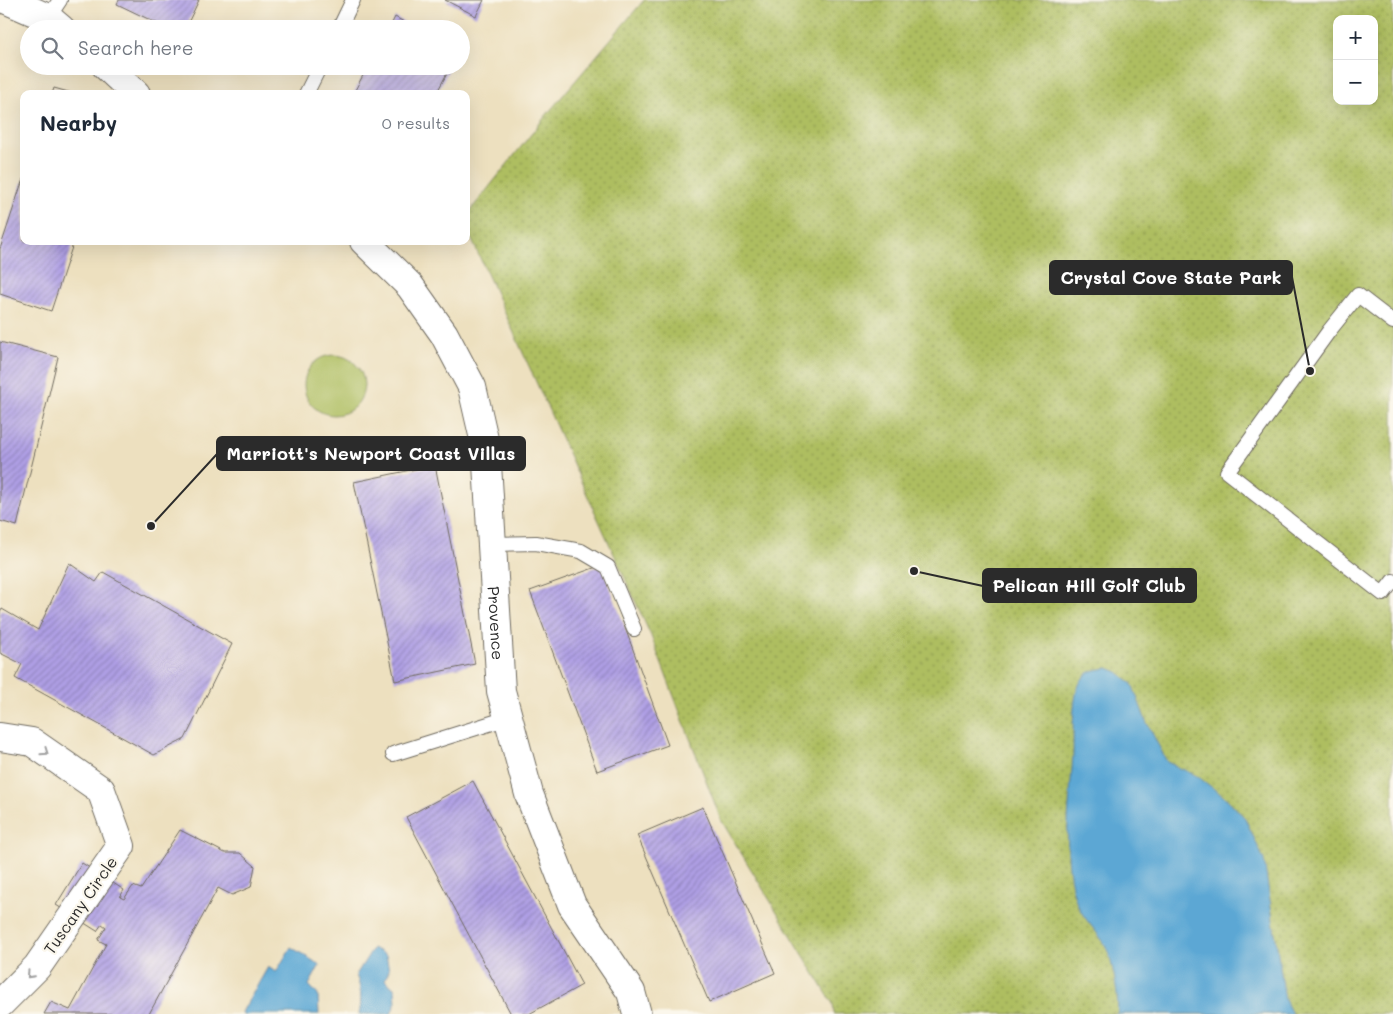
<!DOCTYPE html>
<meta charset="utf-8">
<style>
:root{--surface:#fff;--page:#f6f6f7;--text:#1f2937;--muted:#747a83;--line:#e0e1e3}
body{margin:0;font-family:Mali,sans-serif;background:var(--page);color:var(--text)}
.controls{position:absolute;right:15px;top:15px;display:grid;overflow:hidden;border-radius:10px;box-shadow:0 5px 20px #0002}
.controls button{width:45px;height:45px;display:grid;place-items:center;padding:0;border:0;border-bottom:1px solid var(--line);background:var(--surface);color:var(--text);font:25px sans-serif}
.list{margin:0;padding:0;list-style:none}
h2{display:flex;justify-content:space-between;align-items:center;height:65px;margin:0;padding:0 20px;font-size:21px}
h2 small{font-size:16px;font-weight:400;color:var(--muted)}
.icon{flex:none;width:28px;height:28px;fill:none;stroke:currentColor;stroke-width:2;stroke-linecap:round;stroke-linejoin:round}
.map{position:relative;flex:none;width:1393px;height:1014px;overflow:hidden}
.search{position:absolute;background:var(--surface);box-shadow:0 5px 20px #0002;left:20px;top:20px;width:450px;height:55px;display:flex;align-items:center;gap:12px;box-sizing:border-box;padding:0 18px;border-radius:28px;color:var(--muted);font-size:19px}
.panel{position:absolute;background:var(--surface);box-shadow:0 5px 20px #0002;left:20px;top:90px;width:450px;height:155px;border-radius:10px}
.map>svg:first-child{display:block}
.grass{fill:url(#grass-dots);stroke:#6c7446;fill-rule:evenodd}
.pitch{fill:#aebe61;stroke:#6c7446}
.water{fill:#5ba7d4;stroke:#436980}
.building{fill:url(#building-hatch)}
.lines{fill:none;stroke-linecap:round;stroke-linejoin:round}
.service-casing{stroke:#6f6a5f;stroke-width:16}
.minor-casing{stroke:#6f6a5f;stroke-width:30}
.service{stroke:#fff;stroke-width:14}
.minor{stroke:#fff;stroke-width:28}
.oneway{stroke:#a0a0a0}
.labels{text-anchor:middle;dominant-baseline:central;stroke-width:4.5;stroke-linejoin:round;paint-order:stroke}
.street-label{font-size:16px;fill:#2b2b2b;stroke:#fbf7ec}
.leader{fill:none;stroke:#2b2b2b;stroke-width:2}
.callout-dot{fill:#2b2b2b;stroke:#fbf7ec;stroke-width:2}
.callout{fill:#2b2b2b;stroke:#2b2b2b;stroke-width:2}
.callout-label{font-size:18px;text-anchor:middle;font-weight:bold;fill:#fff}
</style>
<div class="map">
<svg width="1393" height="1014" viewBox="0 0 1393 1014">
<defs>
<pattern id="grass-dots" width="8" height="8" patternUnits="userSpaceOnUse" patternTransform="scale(1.25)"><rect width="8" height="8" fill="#aebe61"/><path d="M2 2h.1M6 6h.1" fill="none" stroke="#8e9b50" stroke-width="1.8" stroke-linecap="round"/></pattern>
<pattern id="building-hatch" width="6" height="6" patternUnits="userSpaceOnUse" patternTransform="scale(1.25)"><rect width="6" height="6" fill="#af9fe5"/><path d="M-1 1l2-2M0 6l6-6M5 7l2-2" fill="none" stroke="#8f82ba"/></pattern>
</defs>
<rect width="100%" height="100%" fill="#fbf7ec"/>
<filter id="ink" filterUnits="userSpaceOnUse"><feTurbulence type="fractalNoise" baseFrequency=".02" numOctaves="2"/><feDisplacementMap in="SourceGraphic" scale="10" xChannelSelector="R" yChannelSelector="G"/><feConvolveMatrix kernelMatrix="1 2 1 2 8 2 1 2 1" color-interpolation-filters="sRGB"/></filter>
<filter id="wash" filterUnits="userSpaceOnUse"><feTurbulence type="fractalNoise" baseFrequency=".0096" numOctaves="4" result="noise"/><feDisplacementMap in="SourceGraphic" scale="20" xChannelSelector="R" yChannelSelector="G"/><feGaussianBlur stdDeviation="1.12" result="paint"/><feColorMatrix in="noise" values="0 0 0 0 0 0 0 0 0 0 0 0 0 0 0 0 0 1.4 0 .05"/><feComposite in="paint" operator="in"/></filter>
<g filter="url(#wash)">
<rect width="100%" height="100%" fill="#ede0bf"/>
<path class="grass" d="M644,0H1393V1014H834L833,1004L721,820L651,636L466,227V216L548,113ZM1337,19H1374V101H1337Z"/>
<path class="pitch" d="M304 385a30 30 0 1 1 60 0a30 30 0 1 1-60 0Z"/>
<path class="water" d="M1108,668L1118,672L1132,684L1146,721L1167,762L1197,776L1227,799L1245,818L1264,860L1285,1000L1292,1014H1117C1120,1000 1112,956 1104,943C1094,927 1079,915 1074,895C1062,849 1070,801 1073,755C1074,735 1070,691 1084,677C1089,670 1100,669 1108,668Z
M291,947L320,965L309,985L318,995L319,1014H243L242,1012L268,967L276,972Z
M373,948L386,955L389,970L385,980L395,989L396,1002L391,1014H359C362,1001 361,987 356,975Z"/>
<g id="blocks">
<path class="building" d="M119,0H199L185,29H169L117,4Z
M445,0H484L476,16Z
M395,17L417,29H389Z
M368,66H451L436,94H353Z
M54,88L72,93V94H52Z
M23,179L24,241H74L51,311L0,294V249Z
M0,342L58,357L17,526L0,521Z
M435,465L475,664L395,681L354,482Z
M69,563L96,582L103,572L232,644L185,739L154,755L15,678L22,664L0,653V613L2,609L38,630Z
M602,565L668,745L597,771L530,591Z
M473,781L582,985L529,1014H511L406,817Z
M703,807L775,973L709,1002L637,835Z
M180,830L225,853H240L255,866L251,887L232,895L218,888L149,1014H44L51,1002L70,1010L106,944L98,940L106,927L102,924L97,931L56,905L82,863L124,890L120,897L124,899L133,886L141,889Z"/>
</g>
</g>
<g filter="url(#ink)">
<use href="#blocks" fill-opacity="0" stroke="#6f6a5f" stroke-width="1"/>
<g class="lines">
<g class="service-casing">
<path id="service" d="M48,18L60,0
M339,29L353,0
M306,94L320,66
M1393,322L1358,295L1329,331L1227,472L1383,594L1393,581
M492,544L536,543L581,551L608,567L634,629
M393,754L508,718"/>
</g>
<g class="minor-casing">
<g id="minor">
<path d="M7,0L48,18L61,29"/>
<path d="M106,66L136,94"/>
<path id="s1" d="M364,241L410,286L444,334L472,387L486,448L501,691L529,794L572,905L631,992L637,1014"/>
<path d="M0,737L32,742L101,790L121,846L37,967L0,1004"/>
</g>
</g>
<use href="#service" class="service"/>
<use href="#minor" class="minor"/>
</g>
<defs><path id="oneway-chevron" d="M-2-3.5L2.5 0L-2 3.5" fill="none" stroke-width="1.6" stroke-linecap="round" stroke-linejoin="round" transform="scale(1.25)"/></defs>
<g class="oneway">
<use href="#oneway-chevron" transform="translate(45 752) rotate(35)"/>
<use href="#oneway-chevron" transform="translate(30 975) rotate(133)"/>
</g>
</g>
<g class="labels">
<g class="street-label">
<text stroke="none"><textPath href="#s1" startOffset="421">Provence</textPath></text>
<text transform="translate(80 905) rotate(-55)">Tuscany Circle</text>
</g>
</g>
<path class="leader" d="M1310 371L1292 277M151 526L217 454M914 571L983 586"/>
<g class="callout-dot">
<circle cx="1310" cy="371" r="5"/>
<circle cx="151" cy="526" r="5"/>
<circle cx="914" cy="571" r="5"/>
</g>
<g class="callout">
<rect x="1050" y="261" width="242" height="33" rx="5"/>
<rect x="217" y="437" width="308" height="33" rx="5"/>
<rect x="983" y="569" width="213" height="33" rx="5"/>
</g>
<g class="callout-label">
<text x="1171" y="284">Crystal Cove State Park</text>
<text x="371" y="460">Marriott's Newport Coast Villas</text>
<text x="1089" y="592">Pelican Hill Golf Club</text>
</g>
</svg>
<div class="controls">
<button>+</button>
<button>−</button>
</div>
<div class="search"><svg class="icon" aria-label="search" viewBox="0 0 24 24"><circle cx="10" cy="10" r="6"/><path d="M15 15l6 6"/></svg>Search here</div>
<section class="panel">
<h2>Nearby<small>0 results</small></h2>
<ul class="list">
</ul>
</section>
</div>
